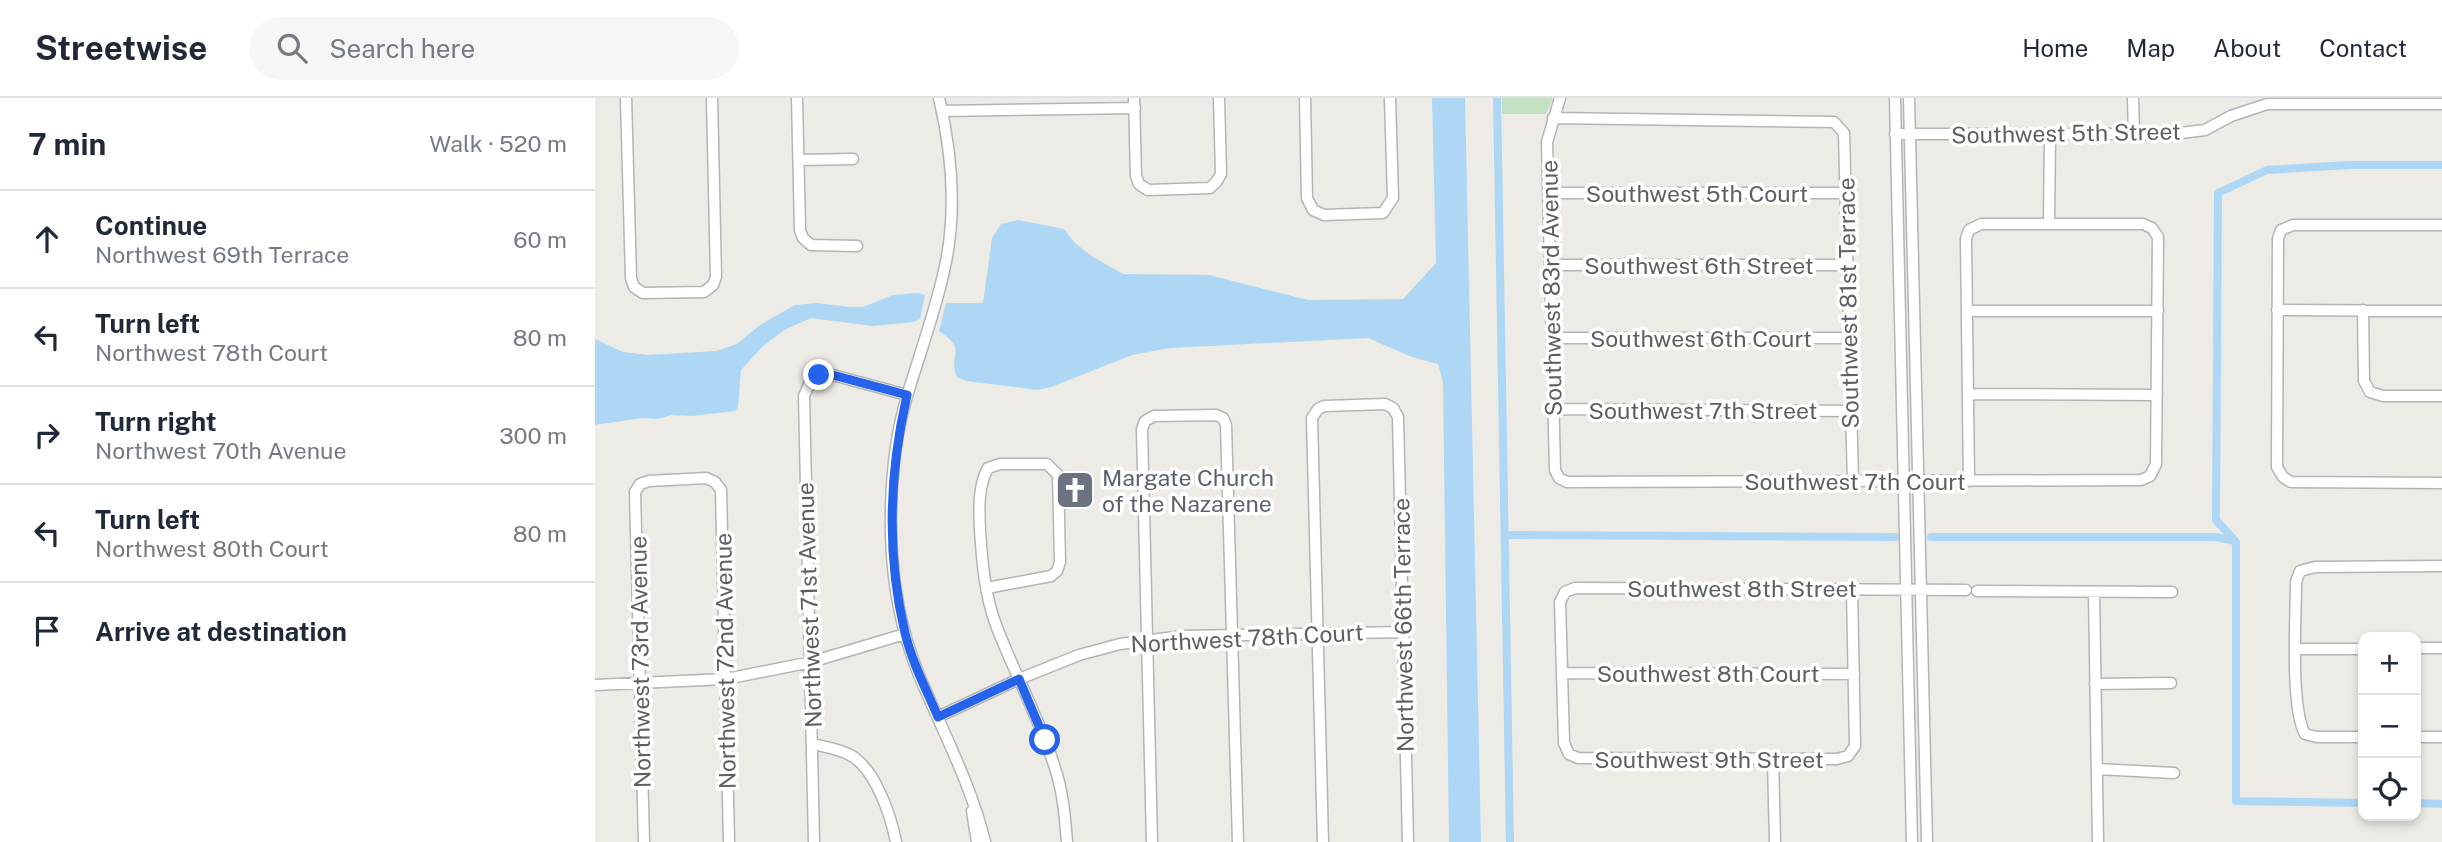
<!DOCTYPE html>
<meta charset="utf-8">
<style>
:root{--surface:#fff;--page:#f6f6f7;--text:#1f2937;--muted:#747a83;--line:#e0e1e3}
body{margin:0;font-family:"Public Sans",sans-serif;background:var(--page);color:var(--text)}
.controls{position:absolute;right:21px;bottom:21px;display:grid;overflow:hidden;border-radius:14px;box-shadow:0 4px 10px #0003}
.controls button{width:63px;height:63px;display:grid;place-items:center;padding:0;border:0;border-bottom:2px solid var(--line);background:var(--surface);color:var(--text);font:35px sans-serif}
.stop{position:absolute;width:21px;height:21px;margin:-16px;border:5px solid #2563eb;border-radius:50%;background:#fff}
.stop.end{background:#2563eb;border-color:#fff;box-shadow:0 2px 7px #0008}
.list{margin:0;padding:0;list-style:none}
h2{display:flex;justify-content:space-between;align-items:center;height:91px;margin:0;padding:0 28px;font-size:30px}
h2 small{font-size:23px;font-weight:400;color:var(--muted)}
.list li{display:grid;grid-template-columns:46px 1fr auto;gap:21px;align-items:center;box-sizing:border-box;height:98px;padding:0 28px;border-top:2px solid var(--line)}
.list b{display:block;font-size:26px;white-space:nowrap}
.list p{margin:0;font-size:23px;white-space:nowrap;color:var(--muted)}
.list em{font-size:23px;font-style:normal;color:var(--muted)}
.icon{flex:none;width:38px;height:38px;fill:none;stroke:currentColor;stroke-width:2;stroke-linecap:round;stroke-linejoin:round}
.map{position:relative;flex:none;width:1847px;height:744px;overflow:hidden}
header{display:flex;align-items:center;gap:42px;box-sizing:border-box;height:98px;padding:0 35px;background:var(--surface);border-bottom:2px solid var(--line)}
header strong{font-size:33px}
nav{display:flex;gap:38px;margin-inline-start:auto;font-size:24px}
.search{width:490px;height:63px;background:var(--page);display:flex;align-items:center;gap:18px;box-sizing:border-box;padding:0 24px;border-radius:38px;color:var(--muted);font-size:26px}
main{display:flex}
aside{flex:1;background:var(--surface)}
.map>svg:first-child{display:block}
.green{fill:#c5e1c4}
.water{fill:#add7f4}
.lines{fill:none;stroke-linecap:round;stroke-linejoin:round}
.canal{stroke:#add7f4;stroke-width:8}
.minor-casing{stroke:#b2b4b8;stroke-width:13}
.minor{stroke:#fff;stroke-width:10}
.route{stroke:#2563eb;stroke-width:9}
.labels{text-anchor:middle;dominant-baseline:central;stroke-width:7;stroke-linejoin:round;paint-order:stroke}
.street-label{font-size:23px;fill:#5c5f63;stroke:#fff}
.worship-label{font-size:23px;fill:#5b616d;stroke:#fff;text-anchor:start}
</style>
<header>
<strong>Streetwise</strong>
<div class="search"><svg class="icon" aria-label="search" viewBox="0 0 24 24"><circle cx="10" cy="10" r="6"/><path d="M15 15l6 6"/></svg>Search here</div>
<nav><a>Home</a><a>Map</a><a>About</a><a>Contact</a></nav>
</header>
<main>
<aside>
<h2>7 min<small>Walk · 520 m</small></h2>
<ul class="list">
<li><svg class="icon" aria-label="ahead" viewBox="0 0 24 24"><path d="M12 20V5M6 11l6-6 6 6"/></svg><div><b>Continue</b><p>Northwest 69th Terrace</p></div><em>60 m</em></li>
<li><svg class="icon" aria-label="left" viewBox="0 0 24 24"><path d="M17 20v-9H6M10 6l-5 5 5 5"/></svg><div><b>Turn left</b><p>Northwest 78th Court</p></div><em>80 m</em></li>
<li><svg class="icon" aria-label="right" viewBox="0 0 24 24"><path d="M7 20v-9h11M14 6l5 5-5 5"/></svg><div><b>Turn right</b><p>Northwest 70th Avenue</p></div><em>300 m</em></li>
<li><svg class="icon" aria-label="left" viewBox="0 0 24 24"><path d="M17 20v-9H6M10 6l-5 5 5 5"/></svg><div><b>Turn left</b><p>Northwest 80th Court</p></div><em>80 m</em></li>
<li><svg class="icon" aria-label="arrive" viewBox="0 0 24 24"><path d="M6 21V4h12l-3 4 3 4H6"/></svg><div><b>Arrive at destination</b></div></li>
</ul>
</aside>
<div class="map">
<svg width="1847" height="744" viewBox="0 0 1847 744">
<rect width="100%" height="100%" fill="#edebe5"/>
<path class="green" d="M907,0H958L951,16H907Z"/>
<path class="water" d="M837,0H870L886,744H854L848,284L843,266L817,259L773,240L575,250L537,257L456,289L442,292L371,283L362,279C352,256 374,253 344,233L351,205H388L397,140L406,126L423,122L469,131L480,145L498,159L528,176L614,177L713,202L808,201L841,165Z
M323,195L330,197L325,221L319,224L278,228L216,220L189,232L167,249L146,272L143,309L140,313L97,318L77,317L62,321L47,320L0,327V241L28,254L53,257L121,253L142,246L165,227L200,207L222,205L255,209H268L298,197Z"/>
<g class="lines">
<path class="canal" d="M902,0L915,744
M912,437L1300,439
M1336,439H1620L1640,443
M1768,705L1641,703V444L1621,422L1623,95L1672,72L1755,67H1847
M1821,705L1847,706"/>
<g class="minor-casing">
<path id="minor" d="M31,0L36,180L39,189L48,195L109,194L118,187L121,179L117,0
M202,0L205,132L208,140L216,147L262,148
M344,0C357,55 362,117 349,173C340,214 325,255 313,295C299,340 295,390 296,437C297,483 306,534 324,577C347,632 376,686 390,744
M539,0L541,78L544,86L553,92L615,90L622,83L626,76L624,0
M710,0L712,100L718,112L729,117L788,115L798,100L795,0
M965,0L952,44L960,372L964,380L972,384L1546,382L1555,378L1561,366L1563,139L1557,130L1548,126H1386L1374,132L1371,141L1374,383
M1300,0L1317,744
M1314,0L1332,744
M1538,0L1539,36
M347,13L540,10
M958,20L1239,24L1249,35L1258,384
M1300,36H1577L1610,32L1636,18L1672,6H1847
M204,62L258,61
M954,95H1250
M1454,126L1455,37
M1847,127H1698L1686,132L1683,141L1682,369L1688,379L1696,384L1847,385
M955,167H1252
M1682,212L1847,213
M1768,212L1769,283L1775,294L1788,298H1847
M1373,213H1563
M958,240H1255
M1373,296L1562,297
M959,311L1256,313
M392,490L456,478L462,473L465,464L463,377L452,366H405L393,370C383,388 384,411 385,432C387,463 390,498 401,527C419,575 445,621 460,670C468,694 470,719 472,744
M1257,491L1260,648L1253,658L1242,661L983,660L974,656L969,645L965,504L970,494L980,490L1371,492
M1382,493L1577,494
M1499,494L1503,744
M1821,550H1847
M1701,551H1768
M967,575L1259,576
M1500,586L1576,585
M0,587L131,581L216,564L310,536
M343,619L424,581L484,557L525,546L588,538L808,534
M1768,639H1722L1710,636C1695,609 1701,518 1701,484L1705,473L1720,469L1847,468
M1821,639H1847
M218,646C231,649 244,651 255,657C280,670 296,718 301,744
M1178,661L1180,744
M1502,671L1579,675
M377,713L382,744
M49,744L40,394L45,386L54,383L111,380L120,384L126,392L134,744
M219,744L209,298L217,280L234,276L312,297
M557,744L547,331L550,323L559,318L621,317L628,320L631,327L643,744
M728,744L717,320L723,311L729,308L790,306L798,310L803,319L813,744"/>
</g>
<use href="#minor" class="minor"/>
</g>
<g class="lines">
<path class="route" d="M224,277L234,276L312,297C294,376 291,455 310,535C317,564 331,591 343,619L424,581L450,642"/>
</g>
<defs>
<g id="church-square" transform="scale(2.0125)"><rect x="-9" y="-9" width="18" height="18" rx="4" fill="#6b7280" stroke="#fff"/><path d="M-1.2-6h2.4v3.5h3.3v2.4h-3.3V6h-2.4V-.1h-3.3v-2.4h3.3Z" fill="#fff"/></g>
</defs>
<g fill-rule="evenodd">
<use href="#church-square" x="480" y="392"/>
</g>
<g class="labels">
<g class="street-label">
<text transform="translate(1471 35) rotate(-1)">Southwest 5th Street</text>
<text x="1102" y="95">Southwest 5th Court</text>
<text x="1104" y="167">Southwest 6th Street</text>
<text transform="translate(956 190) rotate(-91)">Southwest 83rd Avenue</text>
<text transform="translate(1253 205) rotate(-91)">Southwest 81st Terrace</text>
<text x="1106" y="240">Southwest 6th Court</text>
<text x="1108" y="312">Southwest 7th Street</text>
<text x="1260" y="383">Southwest 7th Court</text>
<text x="1147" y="490">Southwest 8th Street</text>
<text transform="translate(214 507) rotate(-92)">Northwest 71st Avenue</text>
<text transform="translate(808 527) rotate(-91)">Northwest 66th Terrace</text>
<text transform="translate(652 540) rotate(-3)">Northwest 78th Court</text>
<text transform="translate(130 563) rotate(-91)">Northwest 72nd Avenue</text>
<text transform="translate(45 564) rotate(-91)">Northwest 73rd Avenue</text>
<text x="1113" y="575">Southwest 8th Court</text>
<text x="1114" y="661">Southwest 9th Street</text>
</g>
<g class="worship-label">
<text x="507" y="379">Margate Church<tspan x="507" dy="26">of the Nazarene</tspan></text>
</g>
</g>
</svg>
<div class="controls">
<button>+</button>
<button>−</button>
<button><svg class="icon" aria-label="locate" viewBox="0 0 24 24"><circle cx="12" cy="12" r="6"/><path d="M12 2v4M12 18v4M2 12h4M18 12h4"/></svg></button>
</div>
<div class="stop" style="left:450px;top:642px"></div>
<div class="stop end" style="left:224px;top:277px"></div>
</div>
</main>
